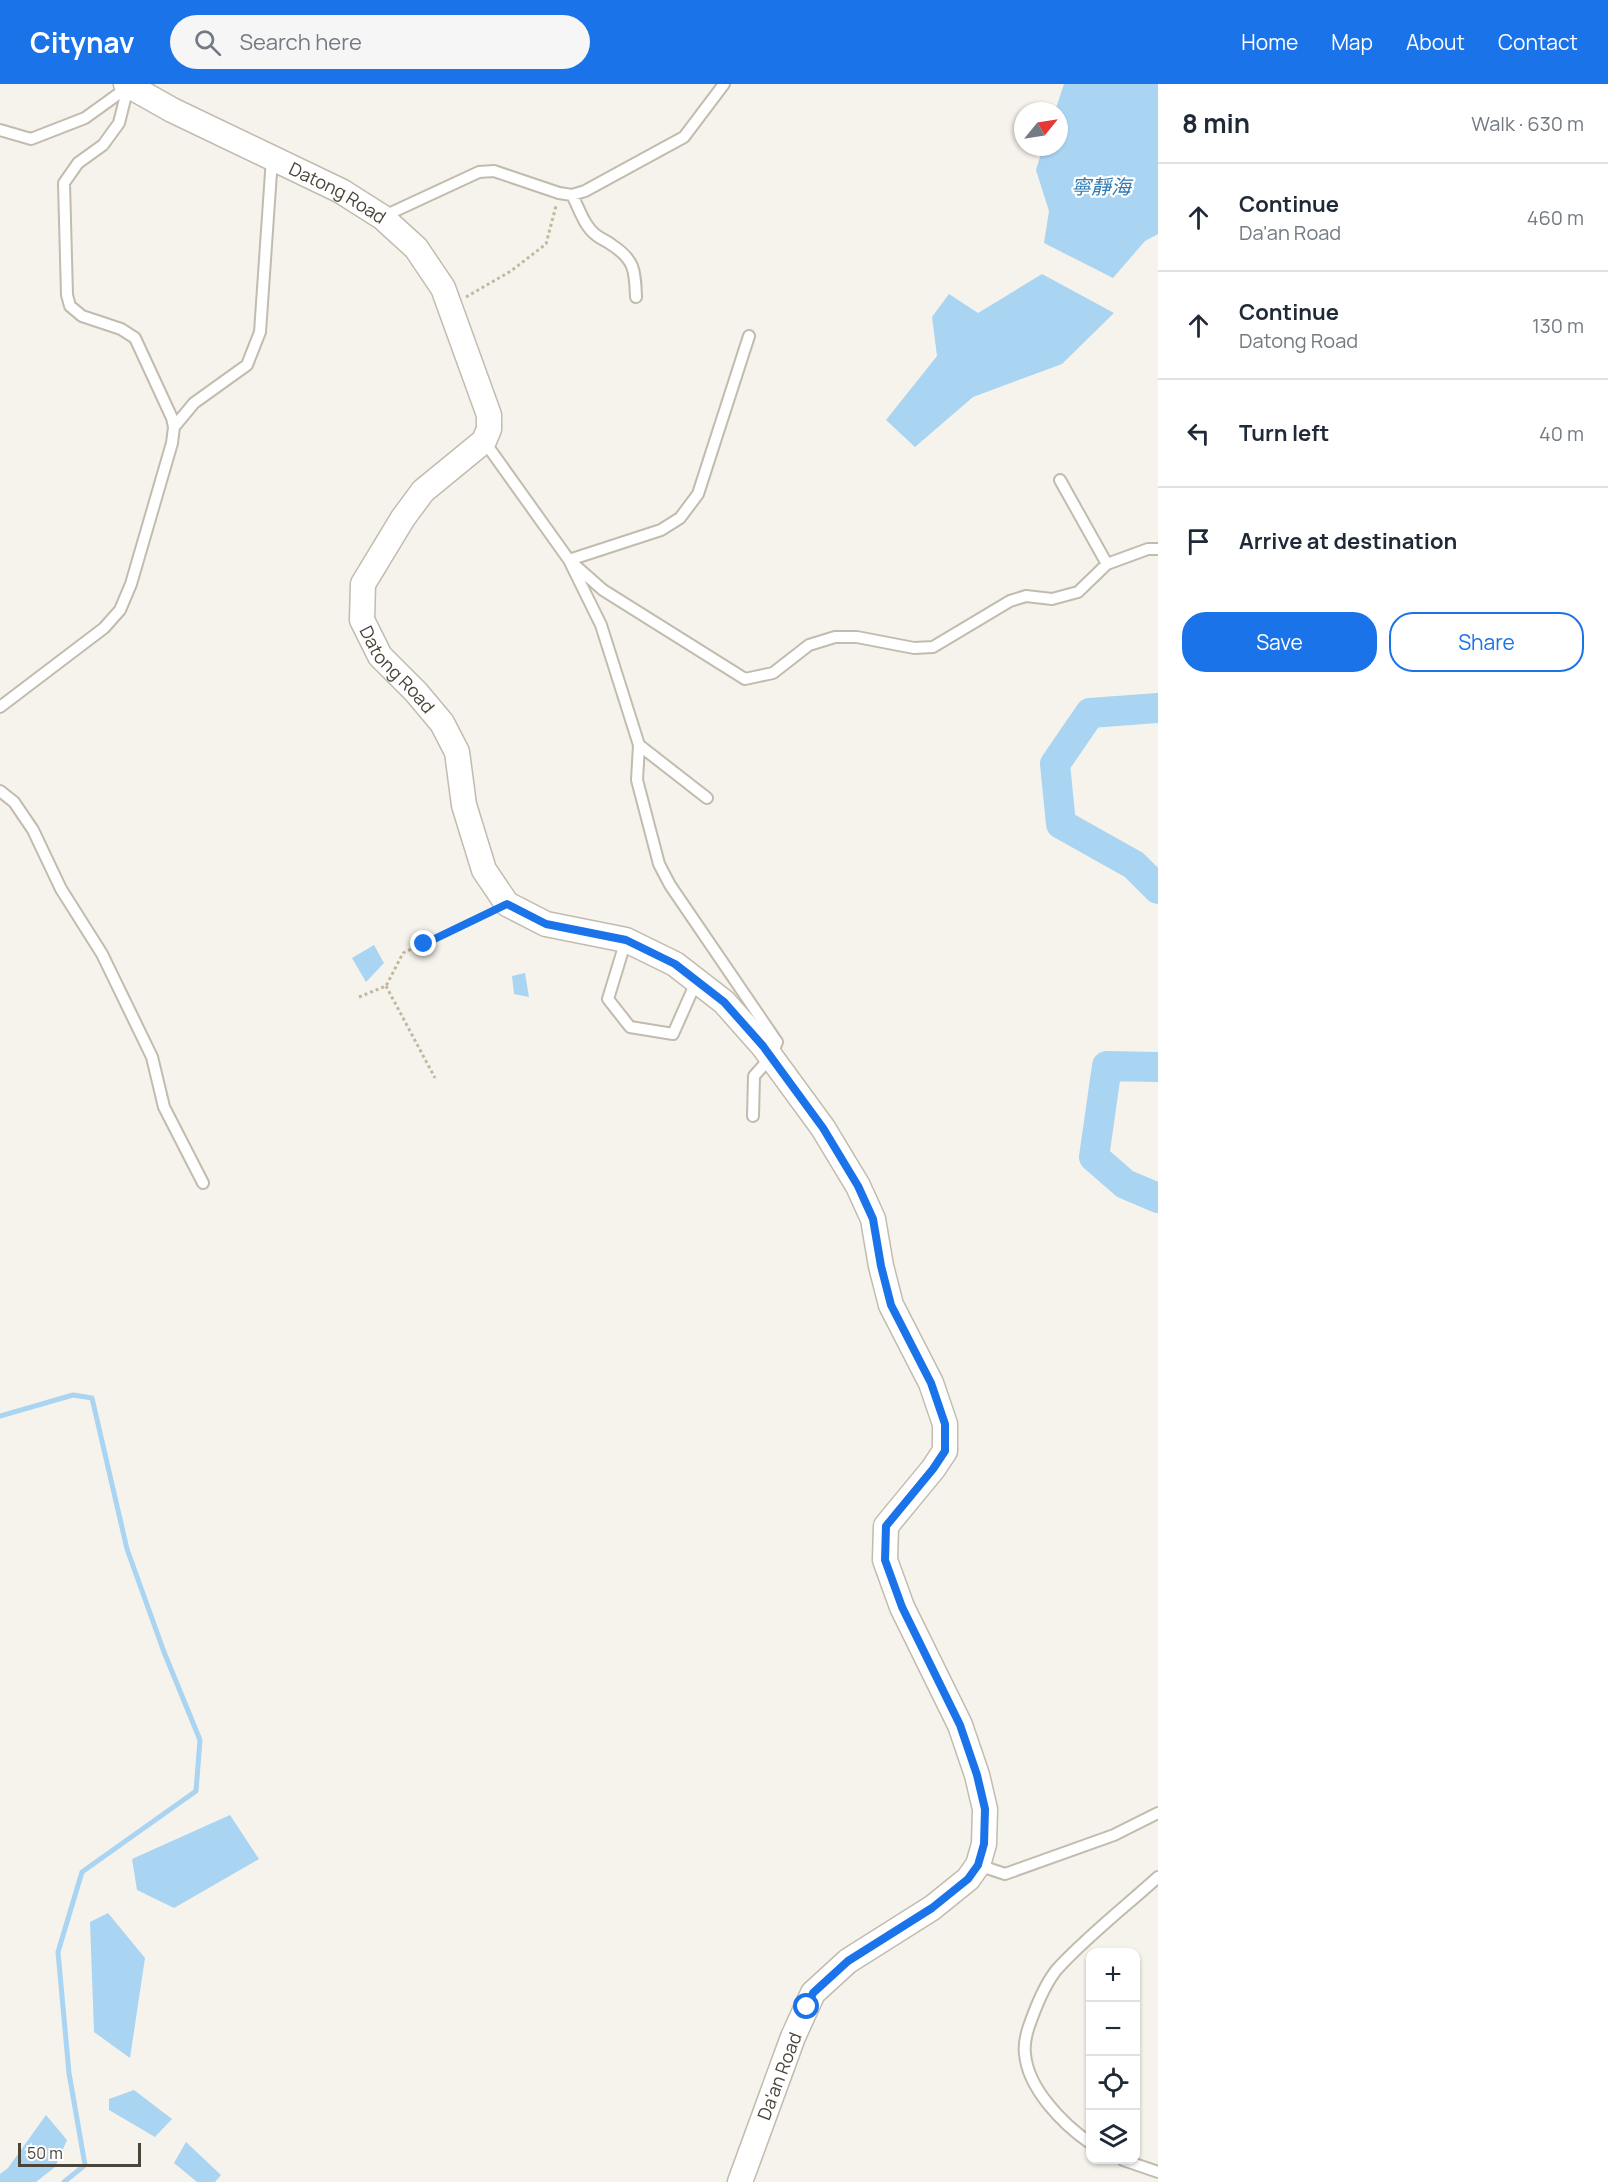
<!DOCTYPE html>
<meta charset="utf-8">
<style>
:root{--surface:#fff;--page:#f6f6f7;--text:#1f2937;--muted:#747a83;--line:#e0e1e3;--accent:#1a73e8}
body{margin:0;font-family:Manrope,"Noto Sans TC",sans-serif;background:var(--page);color:var(--text)}
.controls{position:absolute;right:18px;bottom:18px;display:grid;overflow:hidden;border-radius:12px;box-shadow:0 2px 4px #0004}
.controls button{width:54px;height:54px;display:grid;place-items:center;padding:0;border:0;border-bottom:2px solid var(--line);background:var(--surface);color:var(--text);font:30px sans-serif}
.compass{position:absolute;left:1014px;top:18px;width:54px;height:54px;border-radius:50%;background:var(--surface);box-shadow:0 2px 4px #0004;rotate:60deg}
.scale{position:absolute;left:18px;bottom:15px;width:123px;box-sizing:border-box;padding-left:6px;border:3px solid #4b4439;border-top:0;font-size:16px;line-height:21px;white-space:nowrap;color:#4b4439;-webkit-text-stroke:4px #fff;paint-order:stroke}
.stop{position:absolute;width:18px;height:18px;margin:-14px;border:4px solid #1a73e8;border-radius:50%;background:#fff}
.stop.end{background:#1a73e8;border-color:#fff;box-shadow:0 2px 6px #0008}
.list{margin:0;padding:0;list-style:none}
h2{display:flex;justify-content:space-between;align-items:center;height:78px;margin:0;padding:0 24px;font-size:26px}
h2 small{font-size:20px;font-weight:400;color:var(--muted)}
.list li{display:grid;grid-template-columns:39px 1fr auto;gap:18px;align-items:center;box-sizing:border-box;height:108px;padding:0 24px;border-top:2px solid var(--line)}
.list b{display:block;font-size:22px;white-space:nowrap}
.list p{margin:0;font-size:20px;white-space:nowrap;color:var(--muted)}
.list em{font-size:20px;font-style:normal;color:var(--muted)}
.actions{display:flex;gap:12px;padding:18px 24px}
.actions a{flex:1;padding:14px 0;border:2px solid var(--accent);border-radius:24px;text-align:center;font-size:21px;color:var(--accent)}
.actions .main{background:var(--accent);color:#fff}
.icon{flex:none;width:33px;height:33px;fill:none;stroke:currentColor;stroke-width:2;stroke-linecap:round;stroke-linejoin:round}
.map{position:relative;flex:none;width:1158px;height:2098px;overflow:hidden}
header{display:flex;align-items:center;gap:36px;box-sizing:border-box;height:84px;padding:0 30px;background:var(--accent);color:#fff}
header strong{font-size:28px}
nav{display:flex;gap:33px;margin-inline-start:auto;font-size:21px}
.search{width:420px;height:54px;background:var(--page);display:flex;align-items:center;gap:15px;box-sizing:border-box;padding:0 21px;border-radius:33px;color:var(--muted);font-size:22px}
main{display:flex}
aside{flex:1;background:var(--surface)}
.map>svg:first-child{display:block}
.water{fill:#a9d4f2}
.lines{fill:none;stroke-linecap:round;stroke-linejoin:round}
.stream{stroke:#a9d4f2;stroke-width:5}
.river{stroke:#a9d4f2;stroke-width:30}
.service-casing{stroke:#c2bbae;stroke-width:14}
.tertiary-casing{stroke:#c2bbae;stroke-width:27}
.path{stroke:#c4b79f;stroke-width:3;stroke-dasharray:3 3;stroke-linecap:butt}
.service{stroke:#fff;stroke-width:10}
.tertiary{stroke:#fff;stroke-width:24}
.route{stroke:#1a73e8;stroke-width:8}
.labels{text-anchor:middle;dominant-baseline:central;stroke-width:4.5;stroke-linejoin:round;paint-order:stroke}
.street-label{font-size:18px;fill:#4b4439;stroke:#fff}
.water-label{font-size:20px;font-style:italic;fill:#2e7ab2;stroke:#fff}
</style>
<header>
<strong>Citynav</strong>
<div class="search"><svg class="icon" aria-label="search" viewBox="0 0 24 24"><circle cx="10" cy="10" r="6"/><path d="M15 15l6 6"/></svg>Search here</div>
<nav><a>Home</a><a>Map</a><a>About</a><a>Contact</a></nav>
</header>
<main>
<div class="map">
<svg width="1158" height="2098" viewBox="0 0 1158 2098">
<rect width="100%" height="100%" fill="#f6f3ec"/>
<path class="water" d="M1064,0H1158V150L1145,157L1113,194L1044,159L1049,127L1036,86L1043,63H1059V27H1055Z
M1042,190L1114,229L1062,280L973,313L915,363L886,336L937,272L932,233L949,210L978,229Z
M374,861L384,879L366,898L352,874Z
M525,889L529,913L514,910L512,892Z
M230,1731L259,1775L174,1824L137,1806L132,1775Z
M108,1829L145,1874L130,1974L94,1948L90,1838Z
M134,2006L172,2035L155,2053L109,2026V2015Z
M46,2031L67,2056L55,2083L36,2098H0V2090L8,2084Z
M186,2058L221,2091L215,2098H197L174,2079Z"/>
<g class="lines">
<path class="stream" d="M0,1332L73,1311L92,1314L127,1465L164,1568L200,1656L196,1707L82,1788L58,1868L69,1989L85,2081L64,2098"/>
<path class="river" d="M1158,624L1090,629L1055,680L1061,740L1134,781L1158,805
M1158,983L1107,982L1094,1073L1125,1100L1158,1114"/>
<g class="service-casing">
<path id="service" d="M0,46L31,55L85,34L128,3
M572,111C579,124 584,142 596,151C601,155 607,157 612,161C635,176 635,187 636,213
M382,133L479,88L494,87L559,109L572,111L585,107L684,53L724,0
M749,252L698,410L680,434L661,446L569,476L603,506L745,595L773,589L809,561L835,553H857L914,564L933,563L1010,517L1026,512L1052,515L1078,508L1107,480
M174,343L194,319L247,281L260,248L272,74
M484,357L569,476L601,541L639,661L637,696L659,780L670,801L777,958L771,973L754,992L753,1032
M1060,396L1107,480L1148,465H1158
M0,623L104,544L120,526L131,500L172,359L174,343L172,334L135,254L121,245L82,232L70,222L67,211L64,99L78,79L103,61L119,39L128,3
M639,661L707,714
M0,707L14,718L33,746L61,805L102,870L152,973L164,1023L203,1099
M626,856L608,915L630,943L673,950L697,896
M978,1781L1005,1790L1114,1751L1158,1729
M1090,2059C1063,2040 1028,2005 1025,1970C1023,1955 1030,1939 1035,1926C1041,1911 1049,1893 1060,1882C1090,1850 1126,1822 1158,1793
M1123,2076L1158,2088"/>
</g>
<g class="tertiary-casing">
<g id="tertiary">
<path id="s1" d="M126,0L172,26L341,107L382,133L416,164L443,204L489,331V345L484,357L423,407L403,434L363,500L362,536L380,572L416,608L442,639L457,668L464,721L484,786L507,820L546,840L626,856L675,880L724,918L763,962L823,1044L858,1102L873,1135L881,1182L891,1221L931,1299L945,1340V1367L933,1385L886,1442L885,1476L902,1523L960,1641L977,1691L985,1725L984,1760L978,1781L968,1795L932,1824L848,1877L813,1909L793,1953L740,2098"/>
</g>
</g>
<path class="path" d="M466,213L511,187L546,160L556,122
M386,902L435,994
M359,913L386,902L403,869L489,828"/>
<use href="#service" class="service"/>
<use href="#tertiary" class="tertiary"/>
</g>
<g class="lines">
<path class="route" d="M424,860L507,820L546,840L626,856L675,880L724,918L763,962L823,1044L858,1102L873,1135L881,1182L891,1221L931,1299L945,1340V1367L933,1385L886,1442L885,1476L902,1523L960,1641L977,1691L985,1725L984,1760L978,1781L968,1795L932,1824L848,1877L813,1909L807,1923"/>
</g>
<g class="labels">
<g class="street-label">
<text stroke="none"><textPath href="#s1" startOffset="238">Datong Road</textPath></text>
<text stroke="none"><textPath href="#s1" startOffset="832">Datong Road</textPath></text>
<text transform="translate(779 1992) rotate(-69)">Da'an Road</text>
</g>
<g class="water-label">
<text x="1101" y="102">寧靜海</text>
</g>
</g>
</svg>
<div class="controls">
<button>+</button>
<button>−</button>
<button><svg class="icon" aria-label="locate" viewBox="0 0 24 24"><circle cx="12" cy="12" r="6"/><path d="M12 2v4M12 18v4M2 12h4M18 12h4"/></svg></button>
<button><svg class="icon" aria-label="layers" viewBox="0 0 24 24"><path d="M12 4l9 5-9 5-9-5zM3 14l9 5 9-5"/></svg></button>
</div>
<svg class="compass" viewBox="-18 -18 36 36"><path d="M0-13l5 13h-10z" fill="#e53935"/><path d="M0 13l5-13h-10z" fill="#747a83"/></svg>
<div class="scale">50 m</div>
<div class="stop" style="left:807px;top:1923px"></div>
<div class="stop end" style="left:424px;top:860px"></div>
</div>
<aside>
<h2>8 min<small>Walk · 630 m</small></h2>
<ul class="list">
<li><svg class="icon" aria-label="ahead" viewBox="0 0 24 24"><path d="M12 20V5M6 11l6-6 6 6"/></svg><div><b>Continue</b><p>Da'an Road</p></div><em>460 m</em></li>
<li><svg class="icon" aria-label="ahead" viewBox="0 0 24 24"><path d="M12 20V5M6 11l6-6 6 6"/></svg><div><b>Continue</b><p>Datong Road</p></div><em>130 m</em></li>
<li><svg class="icon" aria-label="left" viewBox="0 0 24 24"><path d="M17 20v-9H6M10 6l-5 5 5 5"/></svg><div><b>Turn left</b></div><em>40 m</em></li>
<li><svg class="icon" aria-label="arrive" viewBox="0 0 24 24"><path d="M6 21V4h12l-3 4 3 4H6"/></svg><div><b>Arrive at destination</b></div></li>
</ul>
<div class="actions"><a class="main">Save</a><a>Share</a></div>
</aside>
</main>
